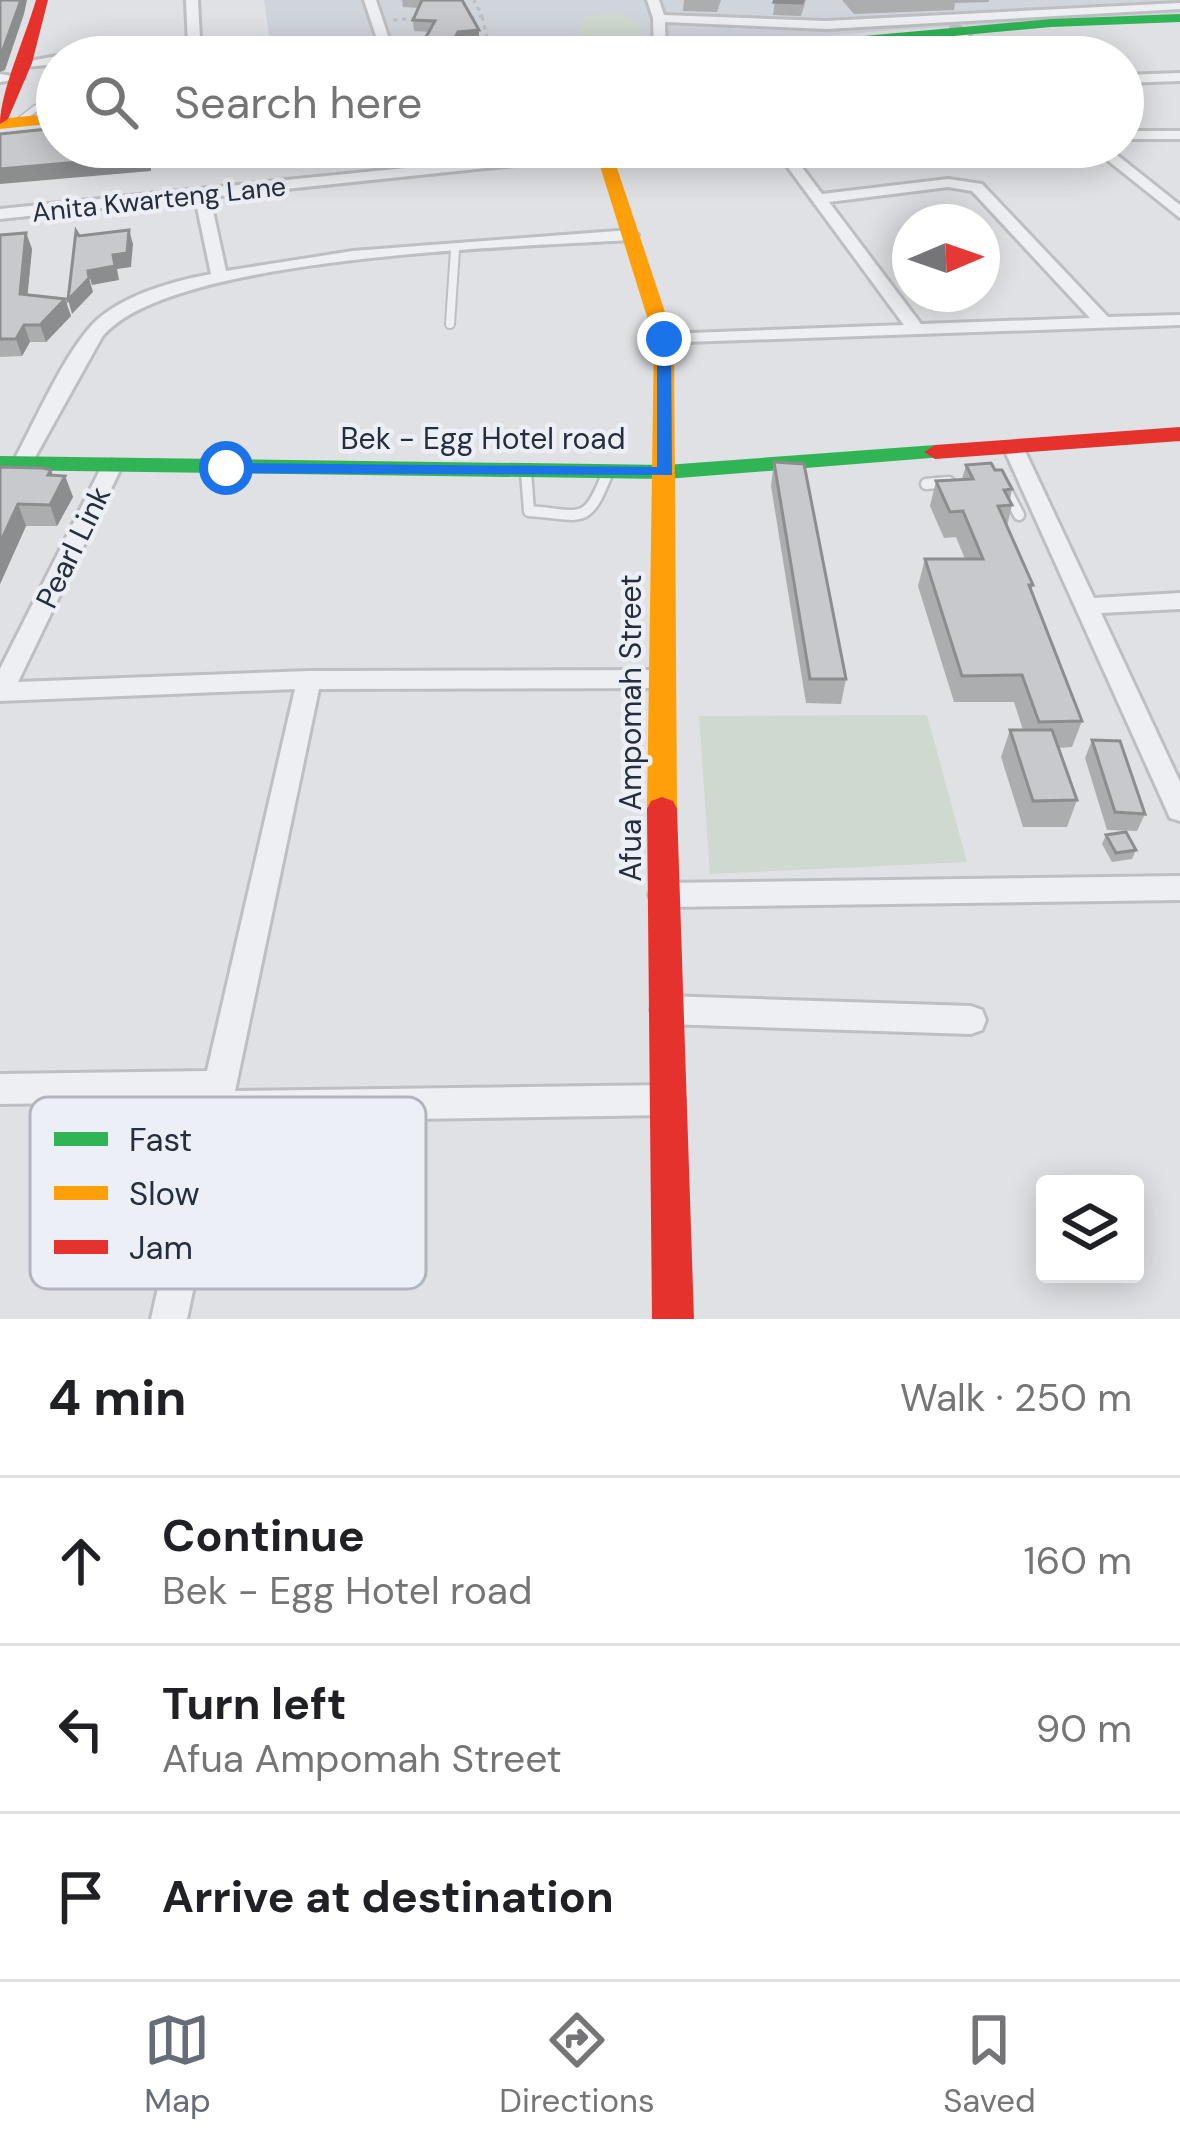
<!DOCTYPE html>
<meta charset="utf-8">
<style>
:root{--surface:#fff;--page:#f6f6f6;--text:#202124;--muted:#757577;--line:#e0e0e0;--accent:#666d78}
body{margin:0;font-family:"DM Sans",sans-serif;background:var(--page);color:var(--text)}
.controls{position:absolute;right:36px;bottom:36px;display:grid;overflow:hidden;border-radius:12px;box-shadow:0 6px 30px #0003}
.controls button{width:108px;height:108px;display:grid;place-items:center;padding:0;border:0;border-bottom:3px solid var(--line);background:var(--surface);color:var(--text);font:60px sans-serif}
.compass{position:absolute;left:892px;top:204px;width:108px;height:108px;border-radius:50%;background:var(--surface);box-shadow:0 6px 30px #0003;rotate:88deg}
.stop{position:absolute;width:36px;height:36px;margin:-27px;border:9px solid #1a73e8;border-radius:50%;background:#fff}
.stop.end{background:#1a73e8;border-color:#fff;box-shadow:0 3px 12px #0008}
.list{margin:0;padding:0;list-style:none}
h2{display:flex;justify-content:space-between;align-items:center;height:156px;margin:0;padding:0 48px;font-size:51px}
h2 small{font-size:39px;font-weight:400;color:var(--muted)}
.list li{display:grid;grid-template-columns:78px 1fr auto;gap:36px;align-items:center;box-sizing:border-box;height:168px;padding:0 48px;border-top:3px solid var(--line)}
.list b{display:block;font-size:45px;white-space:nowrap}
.list p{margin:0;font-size:39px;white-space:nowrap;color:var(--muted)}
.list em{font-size:39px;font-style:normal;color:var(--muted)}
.icon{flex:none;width:66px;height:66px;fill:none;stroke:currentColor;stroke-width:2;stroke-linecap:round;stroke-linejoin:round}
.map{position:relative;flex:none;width:1180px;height:1319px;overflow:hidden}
.search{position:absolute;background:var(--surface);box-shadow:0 6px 30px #0003;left:36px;right:36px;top:36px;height:132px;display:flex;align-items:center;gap:30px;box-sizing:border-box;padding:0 42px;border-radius:66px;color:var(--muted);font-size:45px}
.sheet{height:660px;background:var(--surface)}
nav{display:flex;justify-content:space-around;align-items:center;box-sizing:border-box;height:168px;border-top:3px solid var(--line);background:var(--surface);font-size:33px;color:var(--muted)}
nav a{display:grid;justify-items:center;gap:6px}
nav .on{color:var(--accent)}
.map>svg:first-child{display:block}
.built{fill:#d0d4db}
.green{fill:#cfd9cf}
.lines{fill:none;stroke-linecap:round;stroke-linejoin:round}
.lane-far2-casing{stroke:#bdbfc2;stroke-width:9}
.lane-far1-casing{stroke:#bdbfc2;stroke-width:12}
.lane-casing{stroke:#bdbfc2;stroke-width:15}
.street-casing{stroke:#bdbfc2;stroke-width:6}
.path{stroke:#bebfc5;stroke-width:3;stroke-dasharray:4.5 4.5;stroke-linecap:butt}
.lane-far2{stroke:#eeeff2;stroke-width:6}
.lane-far1{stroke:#eeeff2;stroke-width:8}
.lane{stroke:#eeeff2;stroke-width:10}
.street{fill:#eeeff2;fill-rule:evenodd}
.fast{fill:#30b455;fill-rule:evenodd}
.slow{fill:#ff9f0a;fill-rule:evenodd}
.jam{fill:#e5322d;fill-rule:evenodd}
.wall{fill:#abadaf}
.shaded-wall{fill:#8b8d8f}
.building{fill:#c7c9cc;stroke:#8b8d8f;stroke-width:3}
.route{fill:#1a73e8}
.labels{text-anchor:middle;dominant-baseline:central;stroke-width:9;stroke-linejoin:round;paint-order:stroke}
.far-street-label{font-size:27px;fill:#252e3e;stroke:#eceff5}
.street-label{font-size:30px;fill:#252e3e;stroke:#eceff5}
.key{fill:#eceff5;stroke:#b0b5be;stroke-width:3}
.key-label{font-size:33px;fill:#252e3e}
</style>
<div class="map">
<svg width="1180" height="1319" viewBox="0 0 1180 1319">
<rect width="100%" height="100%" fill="#dfe1e4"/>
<path class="built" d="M264,0H1180V14L893,30L592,57H272Z"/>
<path class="green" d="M620,14L637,21L642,35L637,46L602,49L578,35L585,16Z
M927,715L967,862L710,874L699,716Z"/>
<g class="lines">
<g class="lane-far2-casing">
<path id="lane-far2" d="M18,122L36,108L57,107"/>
</g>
<g class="lane-far1-casing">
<path id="lane-far1" d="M450,324L455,250"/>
</g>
<g class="lane-casing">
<path id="lane" d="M526,472L529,511C584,515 586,527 608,472
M926,484L949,482
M1005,488L1019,515"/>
</g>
<g class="street-casing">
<path id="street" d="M186,0H198L201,57H96L102,53L188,47Z
M364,0H376L395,57H383Z
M647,0H659L664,15L826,21L1180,3V9L826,29L665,22L666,57H654L653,18Z
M952,28H960L994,57H980L952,34Z
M57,56L60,57L57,64L25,67L19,63Z
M1180,73V81L1123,83V75Z
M0,74L24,78L0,82Z
M1123,131H1180V139H1123Z
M782,147H796L795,158L822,194L948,179L982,184L1108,317L1180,315V325L658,343V335L664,334L904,325L781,158ZM948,187L972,191L1090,318L921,324L829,202Z
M1091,147H1107L1180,205V218Z
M604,148L611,152L609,155L210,197L226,271L353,251L630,230L638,235L630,240C520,247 169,255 102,337L29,468H15L12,464C34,424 66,348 98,319C127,294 174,281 211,274L195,198L0,219V209Z
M1014,443L1024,449L1094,598L1180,593V609L1101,613L1180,782V821L1170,818L1167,811L1004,449Z
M112,460L122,466L18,682L309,671L661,670L673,679L661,688L319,689L235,1091L668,1085L679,1089L684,1100L679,1111L668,1115L229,1122L187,1319H151L200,1101L0,1104V1074L207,1071L295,689L0,701V669L102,466Z
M1180,876V900L663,907L653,903L649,895L653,887L663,883Z
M666,996L971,1006L982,1010L986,1020L982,1030L971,1034L666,1024L655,1020L651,1010L655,1000Z"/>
</g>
<path class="path" d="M470,18L482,16L474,0
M393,20L417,18
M456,45L488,42L482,16"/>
<use href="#lane-far2" class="lane-far2"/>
<use href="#lane-far1" class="lane-far1"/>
<use href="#lane" class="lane"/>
<use href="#street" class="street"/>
<path class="fast" d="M1180,14V22L1051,27L724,57H671L678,53L1051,19Z
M935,445L943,447V457L666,479L0,470V456L666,465Z"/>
<path class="slow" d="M57,113V123L0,129V119Z
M594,147H610L674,339L677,809L673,817L662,821L651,817L647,809L654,339Z"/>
<path class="jam" d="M36,0H48L32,63L8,119L0,124C0,92 26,35 36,0Z
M1180,427V441L935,459L924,452L935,445Z
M662,797L673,801L677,809L694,1319H652L647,809L651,801Z"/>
</g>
<path class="wall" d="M402,0H462L479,42L458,44L451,57L423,56L422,44L429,32L414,31L413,20L418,8L403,7Z
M684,0H721L717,12L683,11Z
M775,0H806L801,16L773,15Z
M842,0H989V2L955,3L954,10L854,14Z
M26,233L32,249L27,295L65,299L71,316L46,342H30L22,356L0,357V235Z
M774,462L846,679L841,704L806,703L771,486Z
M966,465L995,470L1012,489L1010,500L1012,505L1007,526L1033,585L1031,591L1082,721L1072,747L1058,748L1077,800L1067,827H1023L1001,757L1010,730H1023L1014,702H954L918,586L925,559H965L956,537L944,538L930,506L936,481L962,479Z
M0,467L65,476L73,497L57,526H26L0,584Z
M1092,740L1145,814L1137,831L1107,830L1085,758Z
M1106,835L1136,850L1132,859L1112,862L1102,844Z"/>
<path class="shaded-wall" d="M21,0H27L24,14L5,70L0,72V58Z
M479,30V42L458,44L451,57V45L458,32Z
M147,147H151V171L0,184V169Z
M129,230L133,244L131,267L117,269L119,280L92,285L88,271L113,255Z
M26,233L32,249L26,311L20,294Z
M89,278L93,292L72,314L68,300Z
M65,299L71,316L46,342L40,325Z
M24,325L30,342L22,356L16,339Z
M51,470L58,490L65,476L73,497L57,526L50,505L48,475Z
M18,504L26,526L0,584V543Z"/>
<path class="building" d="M0,0H21L0,58Z
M422,0H462L479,30L458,32L451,45L422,44L435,21L413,20Z
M775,0H803L802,3L774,2Z
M89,46L170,49V55H175L261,47L263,57H86Z
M57,128V147H147V156L0,169V134Z
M129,230L127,253L113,255L115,266L88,271L89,278L68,300L76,231L79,236Z
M26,233L20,294L65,299L40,325H24L16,339H0V235Z
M774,462L804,464L846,679H810Z
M991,463L995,470H1002L1012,489L1004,490L1012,505L998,506L1033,585H1029L1082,721L1039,722L1022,675L962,676L925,559H983L963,511L950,512L936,481L973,479L966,465Z
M0,467L43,468L51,470L48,475L65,476L50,505L18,504L0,543Z
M1010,730H1052L1077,800L1033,801Z
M1092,740L1120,741L1145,814L1115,812Z
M1126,832L1136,850L1116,853L1106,835Z"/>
<path class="route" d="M664,335L671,339L672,475L226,473L218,468L226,463L657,467V339Z"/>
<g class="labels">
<g class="far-street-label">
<text transform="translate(159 199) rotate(-6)">Anita Kwarteng Lane</text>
</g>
<g class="street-label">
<text x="483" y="438">Bek - Egg Hotel road</text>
<text transform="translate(73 547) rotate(-64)">Pearl Link</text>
<text transform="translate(630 728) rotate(-90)">Afua Ampomah Street</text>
</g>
</g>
<rect x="30" y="1097" width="396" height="192" rx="18" class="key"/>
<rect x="54" y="1132" width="54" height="14" fill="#30b455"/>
<rect x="54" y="1186" width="54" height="14" fill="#ff9f0a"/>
<rect x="54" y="1240" width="54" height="14" fill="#e5322d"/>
<g class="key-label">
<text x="129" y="1151">Fast</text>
<text x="129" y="1205">Slow</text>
<text x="129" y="1259">Jam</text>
</g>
</svg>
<div class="controls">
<button><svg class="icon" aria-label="layers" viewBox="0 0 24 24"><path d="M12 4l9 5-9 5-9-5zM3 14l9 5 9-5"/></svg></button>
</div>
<svg class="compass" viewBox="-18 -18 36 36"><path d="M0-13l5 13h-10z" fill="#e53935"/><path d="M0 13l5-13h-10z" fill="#757577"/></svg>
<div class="stop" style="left:226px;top:468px"></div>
<div class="stop end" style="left:664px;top:339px"></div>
<div class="search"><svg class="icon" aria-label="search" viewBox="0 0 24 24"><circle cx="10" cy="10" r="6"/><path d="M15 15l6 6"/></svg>Search here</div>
</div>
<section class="sheet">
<h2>4 min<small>Walk · 250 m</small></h2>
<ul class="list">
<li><svg class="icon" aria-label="ahead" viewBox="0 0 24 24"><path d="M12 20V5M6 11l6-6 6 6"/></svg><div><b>Continue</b><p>Bek - Egg Hotel road</p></div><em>160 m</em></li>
<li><svg class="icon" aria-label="left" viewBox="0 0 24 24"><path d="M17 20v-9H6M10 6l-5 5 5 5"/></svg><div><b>Turn left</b><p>Afua Ampomah Street</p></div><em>90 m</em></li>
<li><svg class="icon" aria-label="arrive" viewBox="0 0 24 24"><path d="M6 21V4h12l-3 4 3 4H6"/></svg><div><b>Arrive at destination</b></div></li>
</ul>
</section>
<nav>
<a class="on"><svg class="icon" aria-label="map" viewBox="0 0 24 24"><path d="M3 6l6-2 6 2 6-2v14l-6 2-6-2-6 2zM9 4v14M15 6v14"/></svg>Map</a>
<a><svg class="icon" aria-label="directions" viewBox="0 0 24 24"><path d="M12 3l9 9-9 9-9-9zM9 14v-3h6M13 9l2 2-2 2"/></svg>Directions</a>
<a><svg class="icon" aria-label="saved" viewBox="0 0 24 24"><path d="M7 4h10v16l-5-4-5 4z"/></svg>Saved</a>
</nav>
